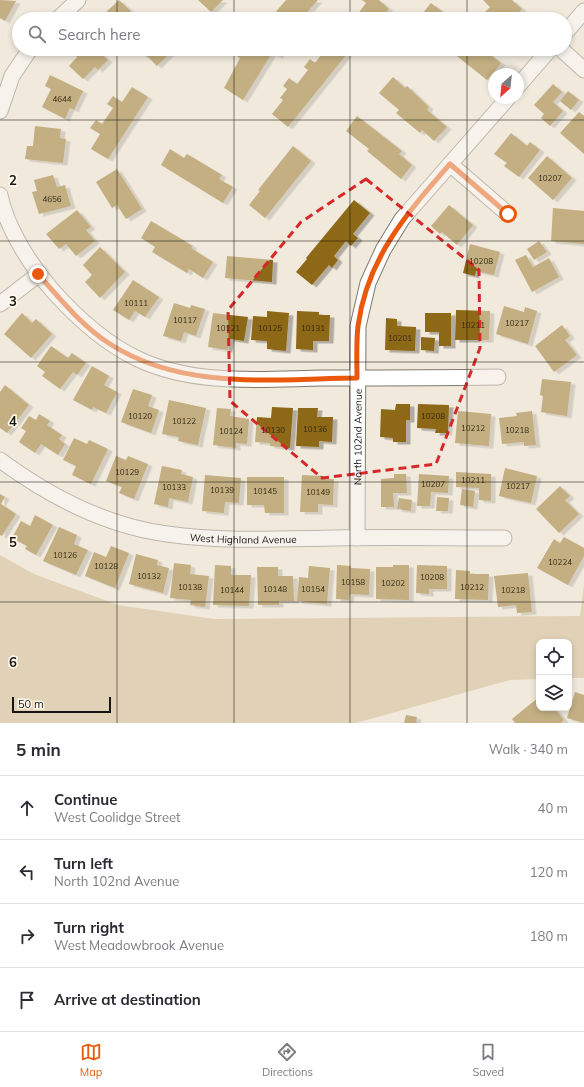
<!DOCTYPE html>
<meta charset="utf-8">
<style>
:root{--surface:#fff;--page:#f7f7f7;--text:#2b2b33;--muted:#7c7c81;--line:#e1e1e2;--accent:#ea580c}
body{margin:0;font-family:Mulish,sans-serif;background:var(--page);color:var(--text)}
.controls{position:absolute;right:12px;bottom:12px;display:grid;overflow:hidden;border-radius:8px;box-shadow:0 2px 6px #0003}
.controls button{width:36px;height:36px;display:grid;place-items:center;padding:0;border:0;border-bottom:1px solid var(--line);background:var(--surface);color:var(--text);font:20px sans-serif}
.compass{position:absolute;left:488px;top:68px;width:36px;height:36px;border-radius:50%;background:var(--surface);box-shadow:0 2px 6px #0003;rotate:207deg}
.scale{position:absolute;left:12px;bottom:10px;width:99px;box-sizing:border-box;padding-left:4px;border:2px solid #181511;border-top:0;font-size:11px;line-height:14px;white-space:nowrap;color:#181511;-webkit-text-stroke:3px #fef7ea;paint-order:stroke}
.stop{position:absolute;width:12px;height:12px;margin:-9px;border:3px solid #ea580c;border-radius:50%;background:#fff}
.stop.end{background:#ea580c;border-color:#fff;box-shadow:0 1px 4px #0008}
.list{margin:0;padding:0;list-style:none}
h2{display:flex;justify-content:space-between;align-items:center;height:52px;margin:0;padding:0 16px;font-size:17px}
h2 small{font-size:13px;font-weight:400;color:var(--muted)}
.list li{display:grid;grid-template-columns:26px 1fr auto;gap:12px;align-items:center;box-sizing:border-box;height:64px;padding:0 16px;border-top:1px solid var(--line)}
.list b{display:block;font-size:15px;white-space:nowrap}
.list p{margin:0;font-size:13px;white-space:nowrap;color:var(--muted)}
.list em{font-size:13px;font-style:normal;color:var(--muted)}
.icon{flex:none;width:22px;height:22px;fill:none;stroke:currentColor;stroke-width:2;stroke-linecap:round;stroke-linejoin:round}
.map{position:relative;flex:none;width:584px;height:723px;overflow:hidden}
.search{position:absolute;background:var(--surface);box-shadow:0 2px 6px #0003;left:12px;right:12px;top:12px;height:44px;display:flex;align-items:center;gap:10px;box-sizing:border-box;padding:0 14px;border-radius:22px;color:var(--muted);font-size:15px}
.sheet{height:308px;background:var(--surface)}
nav{display:flex;justify-content:space-around;align-items:center;box-sizing:border-box;height:56px;border-top:1px solid var(--line);background:var(--surface);font-size:11px;color:var(--muted)}
nav a{display:grid;justify-items:center;gap:2px}
nav .on{color:var(--accent)}
.map>svg:first-child{display:block}
.green{fill:#ceb58b}
.building{fill:#8d6717;filter:url(#shadow)}
.lines{fill:none;stroke-linecap:round;stroke-linejoin:round}
.street-casing{stroke:#7f796d;stroke-width:17}
.street{stroke:#fff;stroke-width:15}
.route{stroke:#ea580c;stroke-width:5}
.marked{fill:none;stroke:#d62828;stroke-width:3;stroke-dasharray:8 5;stroke-linejoin:round}
.grid{fill:none;stroke:#181511;stroke-width:1;stroke-opacity:0.55}
.labels{text-anchor:middle;dominant-baseline:central;stroke-width:3.5;stroke-linejoin:round;paint-order:stroke}
.number-label{font-size:8px;fill:#352a12}
.street-label{font-size:10px;fill:#181511;stroke:#fef7ea}
.grid-label{font-size:13px;text-anchor:middle;font-weight:bold;fill:#181511;stroke:#fef7ea;stroke-width:3.5;stroke-linejoin:round;paint-order:stroke}
</style>
<div class="map">
<svg width="584" height="723" viewBox="0 0 584 723">
<defs>
<filter id="shadow"><feDropShadow dx="4.5" dy="2.5" stdDeviation="0" flood-color="#0004"/></filter>
</defs>
<rect width="100%" height="100%" fill="#f1e9dc"/>
<path class="green" d="M0,555L34,574L118,605L214,619L580,616L584,585V678H569V642H539V679L510,680L356,723H0Z"/>
<path class="building" d="M0,0L16,1L5,21L0,18Z
M119,0L139,19H107L103,15Z
M198,0H223L211,12Z
M286,0H318L301,19L298,15L294,19H277L273,15Z
M362,0H379L389,9L381,19H354L366,3Z
M483,0H512L522,9L518,13L524,19H492L485,12L490,7Z
M431,3L452,19H418Z
M457,13L464,19H452Z
M70,49H96L108,60L98,70L95,67L83,79L69,66L77,57Z
M136,49H170L172,51L157,66L145,54L143,56Z
M238,49L248,51L249,49H282L278,56L272,53L243,100L224,88L240,58L235,55Z
M326,49H341L347,54L288,127L272,114L283,100L280,98L287,89L283,86L289,78L297,84L308,70L304,67L310,59L315,63Z
M448,49H483L501,63L487,80Z
M50,75L83,91L74,110L70,108L65,119L42,107L51,89L45,86Z
M393,77L405,88L407,86L429,107L427,110L447,127L434,141L422,130L420,133L396,113L399,110L379,93Z
M553,84L562,92L553,102L563,111L550,126L541,118L544,114L534,105Z
M132,87L148,97L108,159L91,149L100,134L90,128L96,120L102,124L113,108L107,104L113,96L122,102Z
M568,91L579,100L571,110L560,101Z
M579,112L584,116V154L560,133Z
M357,116L402,151L399,154L412,165L401,179L367,151L369,149L346,131Z
M35,126L61,129L60,138L66,139L63,163L25,159L27,146H33Z
M511,133L527,146L530,142L540,150L519,177L504,166L507,163L494,154Z
M293,146L311,161L265,218L249,205L260,191L258,190Z
M170,149L184,158L187,154L222,175L219,179L233,187L223,203L161,165Z
M547,156L572,178L553,200L528,178Z
M117,169L142,209L126,219L117,205L112,208L96,182Z
M53,175L57,187L65,185L71,206L39,214L32,192L37,191L34,180Z
M354,200L370,213L353,234L358,238L351,246L346,241L334,256L338,260L332,268L329,265L312,285L296,272L307,259L306,258Z
M449,205L473,225L457,245L442,232L440,234L431,226Z
M553,208L584,211V244L551,241Z
M77,210L91,227L86,230L95,241L76,256L66,244L59,249L46,234Z
M151,221L193,246L191,248L213,262L203,278L189,269L187,273L152,252L155,247L141,238Z
M539,241L547,252L534,260L527,249Z
M470,244L500,252L494,275L476,271L475,276L463,273Z
M100,247L125,272L100,298L85,282L92,275L83,265Z
M526,255L533,267L549,258L559,277L532,292L515,260Z
M227,256L273,260L272,282L225,278Z
M133,280L159,297L145,317L135,311L129,320L113,310Z
M174,303L190,308L191,305L205,309L196,336L184,332L181,341L163,336Z
M504,306L524,312L525,307L537,311L528,344L496,334Z
M456,310L490,311L489,340H455Z
M267,311L289,313L286,351L267,349V341L251,340L253,316L267,317Z
M297,311L319,312V315H330L329,341H313V350L296,349Z
M22,313L32,323L36,319L52,334L31,358L4,334Z
M213,313L248,317L244,341L230,339L228,350L208,347Z
M425,313H451V346H439V332H425Z
M386,318L397,319V326L416,327L415,351L385,350Z
M562,325L570,336L565,340L577,355L554,372L535,346Z
M421,337L435,338L434,351L421,350Z
M51,346L68,358L72,353L86,363L77,375L73,372L60,389L42,376L45,372L37,366Z
M92,366L109,376L104,385L117,392L106,413L93,407L92,410L73,400Z
M542,379L571,382L567,416L541,412L543,396L540,395Z
M5,385L29,405L7,433L0,428V392Z
M133,389L152,395L148,406L159,410L151,433L121,422Z
M169,400L206,408L198,445L178,441L179,437L162,434Z
M396,404H410V420H406V442H393V438L380,437L381,409L395,410Z
M418,404L449,405L448,433H435L436,429L417,428Z
M272,407L293,408L290,448L270,446V443L255,442L257,417L271,418Z
M217,408L231,409L230,416L249,419L247,444L236,443V448L213,445Z
M298,408H318L317,417H333L332,442L319,441V447L296,446Z
M458,411L491,414L489,446L455,443Z
M532,411L536,445L524,446V442L502,444L499,418L517,416L516,413Z
M39,414L50,421L47,425L62,435L59,439L65,444L58,455L41,444L35,453L19,442L26,431L21,428L29,416L36,420Z
M74,438L87,444L89,440L108,449L91,484L72,475L76,466L63,460Z
M116,456L126,460L128,456L148,464L134,499L119,493L122,487L106,481Z
M162,466L182,470L181,474L193,477L188,502L169,498L168,507L154,504Z
M505,468L537,476L531,503L499,496Z
M456,472L491,474V501L479,500V488L456,487Z
M394,474H406L407,493H393L394,507H381V479L394,478Z
M419,474L449,476L448,493L431,492L430,506H417Z
M205,475L241,478L239,503L225,502L224,513L202,511Z
M302,475L323,476V479H334L333,505L318,504V512H300Z
M247,477H284V513H265L264,505H247Z
M560,486L570,496L565,500L579,514L559,533L536,509Z
M462,489L475,491L473,507L460,505Z
M0,494L5,497L1,504L16,514L2,536L0,535Z
M437,497L449,498L448,511H436Z
M399,498L412,500L411,511L397,509Z
M35,515L53,525L36,555L25,549L27,546L12,538L21,521L30,526Z
M59,527L77,535L74,544L88,550L76,575L43,561Z
M564,537L584,548V556L568,585L537,568L554,539L560,543Z
M111,546L129,553L115,588L85,576L94,552L106,557Z
M136,554L158,560L157,565L169,568L163,593L129,584Z
M174,563L191,565L190,574L209,576L205,607L190,605L191,600L170,598Z
M215,565L231,566V575H251L249,606L213,605Z
M337,565L351,566V568L370,569L369,595L350,594L349,600L336,599Z
M393,565H409V600L376,599V567H393Z
M417,565L447,566V589H429V594L416,593Z
M309,566L330,568L327,604L297,601L299,577L308,578Z
M257,567H278V576H293L294,601H279V605H258Z
M456,570L470,571V574H489L488,600L455,599Z
M528,573L532,612L517,613L516,605L498,607L494,576Z
M575,692L584,695V723L567,718Z
M539,697V708H554L564,720L561,723H515L512,719Z
M406,715L417,717L416,722L420,723H404Z"/>
<g class="lines">
<g class="street-casing">
<g id="street">
<path d="M58,19L78,0"/>
<path d="M565,33L584,11"/>
<path d="M561,49L584,70"/>
<path d="M518,86L550,49"/>
<path d="M0,111L12,76L30,49"/>
<path d="M450,164L508,214"/>
<path d="M0,195C6,227 31,266 52,290C77,318 104,343 138,359C195,386 262,379 323,378C381,378 440,378 498,377"/>
<path d="M0,304L39,274"/>
<path id="s1" d="M0,460C49,496 106,526 167,534C223,542 278,539 334,538C390,537 447,538 504,538"/>
<path id="s2" d="M357,538L358,326L368,283L383,250L402,219L508,98"/>
</g>
</g>
<use href="#street" class="street"/>
</g>
<g class="lines">
<path class="route" d="M38,274C60,299 82,326 110,344C183,391 275,379 357,378C357,361 356,343 358,326C367,258 407,213 450,164L508,214"/>
</g>
<path d="M0 0H584V723H0ZM366,179L479,270L480,348L436,464L322,478L230,401L228,310L301,222Z" fill="#f1e9dc" fill-opacity=".55" fill-rule="evenodd"/>
<path class="marked" d="M366,179L479,270L480,348L436,464L322,478L230,401L228,310L301,222Z"/>
<path class="grid" d="M117,0V19M234,0V19M350,0V19M467,0V19M117,49V723M234,49V723M350,49V723M467,49V723M0,120H584M0,241H584M0,362H584M0,482H584M0,602H584"/>
<g class="labels">
<g class="number-label">
<text x="62" y="99">4644</text>
<text x="550" y="178">10207</text>
<text x="52" y="199">4656</text>
<text x="481" y="261">10208</text>
<text x="136" y="303">10111</text>
<text x="185" y="320">10117</text>
<text x="517" y="323">10217</text>
<text x="473" y="325">10211</text>
<text x="228" y="328">10121</text>
<text x="270" y="328">10125</text>
<text x="313" y="328">10131</text>
<text x="400" y="338">10201</text>
<text x="140" y="416">10120</text>
<text x="433" y="416">10208</text>
<text x="184" y="421">10122</text>
<text x="473" y="428">10212</text>
<text x="315" y="429">10136</text>
<text x="273" y="430">10130</text>
<text x="517" y="430">10218</text>
<text x="231" y="431">10124</text>
<text x="127" y="472">10129</text>
<text x="473" y="480">10211</text>
<text x="433" y="484">10207</text>
<text x="518" y="486">10217</text>
<text x="174" y="487">10133</text>
<text x="222" y="490">10139</text>
<text x="265" y="491">10145</text>
<text x="318" y="492">10149</text>
<text x="65" y="555">10126</text>
<text x="560" y="562">10224</text>
<text x="106" y="566">10128</text>
<text x="149" y="576">10132</text>
<text x="432" y="577">10208</text>
<text x="353" y="582">10158</text>
<text x="393" y="583">10202</text>
<text x="190" y="587">10138</text>
<text x="472" y="587">10212</text>
<text x="275" y="589">10148</text>
<text x="313" y="589">10154</text>
<text x="232" y="590">10144</text>
<text x="513" y="590">10218</text>
</g>
<g class="street-label">
<text stroke="none"><textPath href="#s2" startOffset="101">North 102nd Avenue</textPath></text>
<text stroke="none"><textPath href="#s1" startOffset="261">West Highland Avenue</textPath></text>
</g>
</g>
<g class="grid-label">
<text x="13" y="185">2</text>
<text x="13" y="306">3</text>
<text x="13" y="426">4</text>
<text x="13" y="547">5</text>
<text x="13" y="667">6</text>
</g>
</svg>
<div class="controls">
<button><svg class="icon" aria-label="locate" viewBox="0 0 24 24"><circle cx="12" cy="12" r="6"/><path d="M12 2v4M12 18v4M2 12h4M18 12h4"/></svg></button>
<button><svg class="icon" aria-label="layers" viewBox="0 0 24 24"><path d="M12 4l9 5-9 5-9-5zM3 14l9 5 9-5"/></svg></button>
</div>
<svg class="compass" viewBox="-18 -18 36 36"><path d="M0-13l5 13h-10z" fill="#e53935"/><path d="M0 13l5-13h-10z" fill="#7c7c81"/></svg>
<div class="scale">50 m</div>
<div class="stop" style="left:508px;top:214px"></div>
<div class="stop end" style="left:38px;top:274px"></div>
<div class="search"><svg class="icon" aria-label="search" viewBox="0 0 24 24"><circle cx="10" cy="10" r="6"/><path d="M15 15l6 6"/></svg>Search here</div>
</div>
<section class="sheet">
<h2>5 min<small>Walk · 340 m</small></h2>
<ul class="list">
<li><svg class="icon" aria-label="ahead" viewBox="0 0 24 24"><path d="M12 20V5M6 11l6-6 6 6"/></svg><div><b>Continue</b><p>West Coolidge Street</p></div><em>40 m</em></li>
<li><svg class="icon" aria-label="left" viewBox="0 0 24 24"><path d="M17 20v-9H6M10 6l-5 5 5 5"/></svg><div><b>Turn left</b><p>North 102nd Avenue</p></div><em>120 m</em></li>
<li><svg class="icon" aria-label="right" viewBox="0 0 24 24"><path d="M7 20v-9h11M14 6l5 5-5 5"/></svg><div><b>Turn right</b><p>West Meadowbrook Avenue</p></div><em>180 m</em></li>
<li><svg class="icon" aria-label="arrive" viewBox="0 0 24 24"><path d="M6 21V4h12l-3 4 3 4H6"/></svg><div><b>Arrive at destination</b></div></li>
</ul>
</section>
<nav>
<a class="on"><svg class="icon" aria-label="map" viewBox="0 0 24 24"><path d="M3 6l6-2 6 2 6-2v14l-6 2-6-2-6 2zM9 4v14M15 6v14"/></svg>Map</a>
<a><svg class="icon" aria-label="directions" viewBox="0 0 24 24"><path d="M12 3l9 9-9 9-9-9zM9 14v-3h6M13 9l2 2-2 2"/></svg>Directions</a>
<a><svg class="icon" aria-label="saved" viewBox="0 0 24 24"><path d="M7 4h10v16l-5-4-5 4z"/></svg>Saved</a>
</nav>
